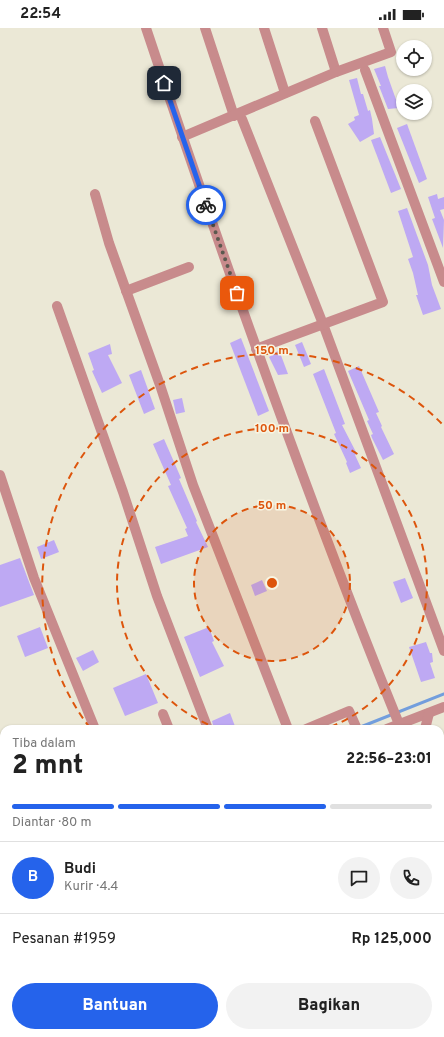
<!DOCTYPE html>
<html lang="id">
<meta charset="utf-8">
<style>
:root{--surface:#fff;--page:#f2f2f2;--text:#222;--muted:#767676;--line:#e0e0e0;--accent:#2563eb}
body{margin:0;font-family:Overpass,sans-serif;background:var(--page);color:var(--text);height:100vh;display:flex;flex-direction:column;font-size:15px;white-space:nowrap}
*{box-sizing:border-box;margin:0}
p{font-size:13px;color:var(--muted)}
.icon{flex:none;width:22px;height:22px;fill:none;stroke:currentColor;stroke-width:2;stroke-linecap:round;stroke-linejoin:round}
.map{position:relative;flex:1;overflow:hidden}
.side{position:absolute;left:0px;top:697px;width:444px;height:312px;display:flex;flex-direction:column;background:var(--surface);border-radius:12px 12px 0 0;box-shadow:0 1px 3px #0004}
.side>*{flex:none}
.tools{position:absolute;left:396px;top:12px;display:grid;gap:8px}
.tools a{display:grid;place-items:center;width:36px;height:36px;border-radius:50%;background:var(--surface);box-shadow:0 1px 3px #0004;font-size:20px}
.pin{position:absolute;display:grid;place-items:center;width:34px;height:34px;color:#fff;margin:-17px;border-radius:8px;box-shadow:0 2px 6px #0006}
.courier{position:absolute;display:grid;place-items:center;width:40px;height:40px;margin:-20px;border:3px solid #2563eb;border-radius:50%;background:#fff;color:#222;box-shadow:0 1px 5px #0007}
.summary em{font-style:normal;font-weight:800}
.summary div{display:flex;flex-direction:column-reverse}
.summary{display:flex;align-items:center;justify-content:space-between;height:68px;padding:0 12px}
h1{font-size:26px;font-weight:800;line-height:30px}
.bar{display:grid;grid-template-columns:repeat(4,1fr);gap:6px 4px;align-content:center;height:48px;padding:0 12px}
.bar i{height:5px;border-radius:3px;background:var(--line)}
.bar .on{background:var(--accent)}
.bar p{grid-column:span 4}
.line{display:flex;align-items:center;gap:10px;padding:0 12px;border-top:1px solid var(--line)}
.line div{flex:1}
.round{display:grid;place-items:center;flex:none;width:42px;height:42px;border-radius:21px;background:var(--page)}
.action{display:flex;gap:8px;margin-top:auto;padding:8px 12px}
.action a{flex:1;height:46px;border-radius:24px;background:var(--accent);color:#fff;font-size:16px;font-weight:800;line-height:46px;text-align:center}
.action a+a{background:var(--page);color:var(--text)}
.status{display:flex;justify-content:space-between;align-items:center;height:28px;padding:0 20px;background:var(--surface);direction:ltr}
.status svg{height:11px;fill:currentColor}
.map>svg:first-child{display:block}
.lines{fill:none;stroke-linecap:round;stroke-linejoin:round}
.stream{stroke:#729edd;stroke-width:3}
.building{fill:#bea9f3}
.street{stroke:#c88b8c;stroke-width:10}
.done{stroke:#5b594f;stroke-width:4;stroke-dasharray:0 7.2}
.route{stroke:#2563eb;stroke-width:5}
.ring{fill:none;stroke:#dd550c;stroke-width:2;stroke-dasharray:7 5}
.centre{fill:#dd550c;stroke:#f8f5e3;stroke-width:2}
.ring-label{font-size:12px;text-anchor:middle;font-weight:bold;fill:#dd550c;stroke:#f8f5e3;stroke-width:3;stroke-linejoin:round;paint-order:stroke}
</style>
<div class="status"><b>22:54</b><svg viewBox="0 0 49 12"><path d="M0 12V9h3v3zM5 12V6h3v6zM10 12V3h3v9zM15 12V0h3v12zM26 1h20v11H26zM47 4h2v5h-2z"/></svg></div>
<div class="map">
<svg width="444" height="1009" viewBox="0 0 444 1009">
<rect width="100%" height="100%" fill="#ebe8d6"/>
<g class="lines">
<g class="stream">
<path d="M358,700L444,666"/>
<path d="M0,839L4,837"/>
</g>
</g>
<g class="building">
<path d="M385,38L388,49L399,80L388,81L379,58H381L374,41Z"/>
<path d="M357,50L361,66H363L368,83L370,82L372,91L374,106L360,114L348,96L355,92L354,89L359,87L349,52Z"/>
<path d="M407,96L427,151L419,155L397,100Z"/>
<path d="M380,109L401,161L391,165L371,112Z"/>
<path d="M437,166L438,171L444,169V181L440,182L444,192L443,220L432,191L435,190L428,169Z"/>
<path d="M407,180L428,237L432,257L441,281L423,287L416,267H418L413,245L408,231L413,229L398,183Z"/>
<path d="M241,310L269,383L258,388L230,315Z"/>
<path d="M302,314L311,336L304,339L295,317Z"/>
<path d="M110,316L112,326L108,327L122,355L102,365L92,343L94,342L88,325Z"/>
<path d="M279,322L288,346L278,347L269,329Z"/>
<path d="M359,338L379,384L376,385L382,398L381,399L394,426L383,432L372,410L371,407L373,406L367,393L369,392L348,343Z"/>
<path d="M324,341L345,396L342,397L357,426L355,427L361,440L350,445L346,435L347,434L334,406L336,405L313,346Z"/>
<path d="M141,342L155,381L144,386L129,347Z"/>
<path d="M182,370L185,384L176,386L173,372Z"/>
<path d="M164,411L181,450L179,451L197,493L196,494L208,519L161,536L155,519L188,508L185,501L187,500L168,458L171,457L153,416Z"/>
<path d="M54,512L59,524L41,531L37,519Z"/>
<path d="M20,530L34,567L0,579V537Z"/>
<path d="M405,550L413,570L401,575L393,554Z"/>
<path d="M262,552L267,563L255,568L251,557Z"/>
<path d="M40,599L48,620L25,629L17,608Z"/>
<path d="M209,599L214,613L212,614L224,638L200,649L184,609Z"/>
<path d="M426,614L430,625H432L433,634L430,635L435,650L421,654L409,619Z"/>
<path d="M93,622L99,634L83,643L76,630Z"/>
<path d="M146,646L158,675L125,688L113,660Z"/>
<path d="M230,685L236,701H214L212,693Z"/>
</g>
<g class="lines">
<g class="street">
<path d="M146,0C224,234 306,467 399,696"/>
<path d="M205,0L234,88"/>
<path d="M264,0L285,65"/>
<path d="M322,0L336,44"/>
<path d="M365,42L444,254"/>
<path d="M242,91L323,296L444,623"/>
<path d="M182,109L336,44L391,24L383,0"/>
<path d="M95,166L109,215L160,357L193,457L288,701"/>
<path d="M126,263L189,239"/>
<path d="M57,278L123,464L157,568L208,701"/>
<path d="M256,321L383,274L315,93"/>
<path d="M0,447L34,550L95,701"/>
<path d="M163,686L169,701"/>
<path d="M306,701L349,683L357,701"/>
<path d="M387,701L444,679"/>
<path d="M425,701L429,685"/>
<path d="M0,854L4,852"/>
<path d="M176,1009L178,1005"/>
</g>
</g>
<g class="lines">
<path class="done" d="M206,177L237,265"/>
<path class="route" d="M164,55L206,177"/>
</g>
<circle cx="272" cy="555" r="78" fill="#dd550c" fill-opacity=".12"/>
<g class="ring">
<circle cx="272" cy="555" r="78"/>
<path d="M219 701A155 155 0 1 1 325 701"/>
<path d="M90 700A233 233 0 0 1 444 398"/>
</g>
<circle cx="272" cy="555" r="6" class="centre"/>
<g class="ring-label">
<text x="272" y="326">150 m</text>
<text x="272" y="404">100 m</text>
<text x="272" y="481">50 m</text>
</g>
</svg>
<div class="tools">
<a><svg class="icon" aria-label="locate" viewBox="0 0 24 24"><circle cx="12" cy="12" r="6"/><path d="M12 2v4M12 18v4M2 12h4M18 12h4"/></svg></a>
<a><svg class="icon" aria-label="layers" viewBox="0 0 24 24"><path d="M12 4l9 5-9 5-9-5zM3 14l9 5 9-5"/></svg></a>
</div>
<div class="pin" style="left:237px;top:265px;background:#ea580c"><svg class="icon" aria-label="bag" viewBox="0 0 24 24"><path d="M5 8h14l-1 12H6zM9 8a3 3 0 0 1 6 0"/></svg></div>
<div class="pin" style="left:164px;top:55px;background:#1f2937"><svg class="icon" aria-label="home" viewBox="0 0 24 24"><path d="M3 11l9-7 9 7M6 9v11h12V9"/></svg></div>
<div class="courier" style="left:206px;top:177px"><svg class="icon" aria-label="bike" viewBox="0 0 24 24"><circle cx="6" cy="16" r="4"/><circle cx="18" cy="16" r="4"/><path d="M6 16l4-8h5l3 8M10 8l3 8H6M13 5h3"/></svg></div>
<section class="side">
<div class="summary"><div><h1>2 mnt</h1><p>Tiba dalam</p></div><em>22:56–23:01</em></div>
<div class="bar"><i class="on"></i><i class="on"></i><i class="on"></i><i></i><p>Diantar · 80 m</p></div>
<div class="line" style="height:72px"><b class="round" style="background:var(--accent);color:#fff">B</b><div><b>Budi</b><p>Kurir · 4.4</p></div><a class="round"><svg class="icon" aria-label="chat" viewBox="0 0 24 24"><path d="M4 5h16v11H9l-5 4z"/></svg></a><a class="round"><svg class="icon" aria-label="phone" viewBox="0 0 24 24"><path d="M5 4h4l2 5-3 2q2 4 5 5l2-3 5 2v4C11 20 4 13 5 4z"/></svg></a></div>
<div class="line" style="height:52px"><div>Pesanan #1959</div><b>Rp 125,000</b></div>
<div class="action"><a>Bantuan</a><a>Bagikan</a></div>
</section>
</div>
